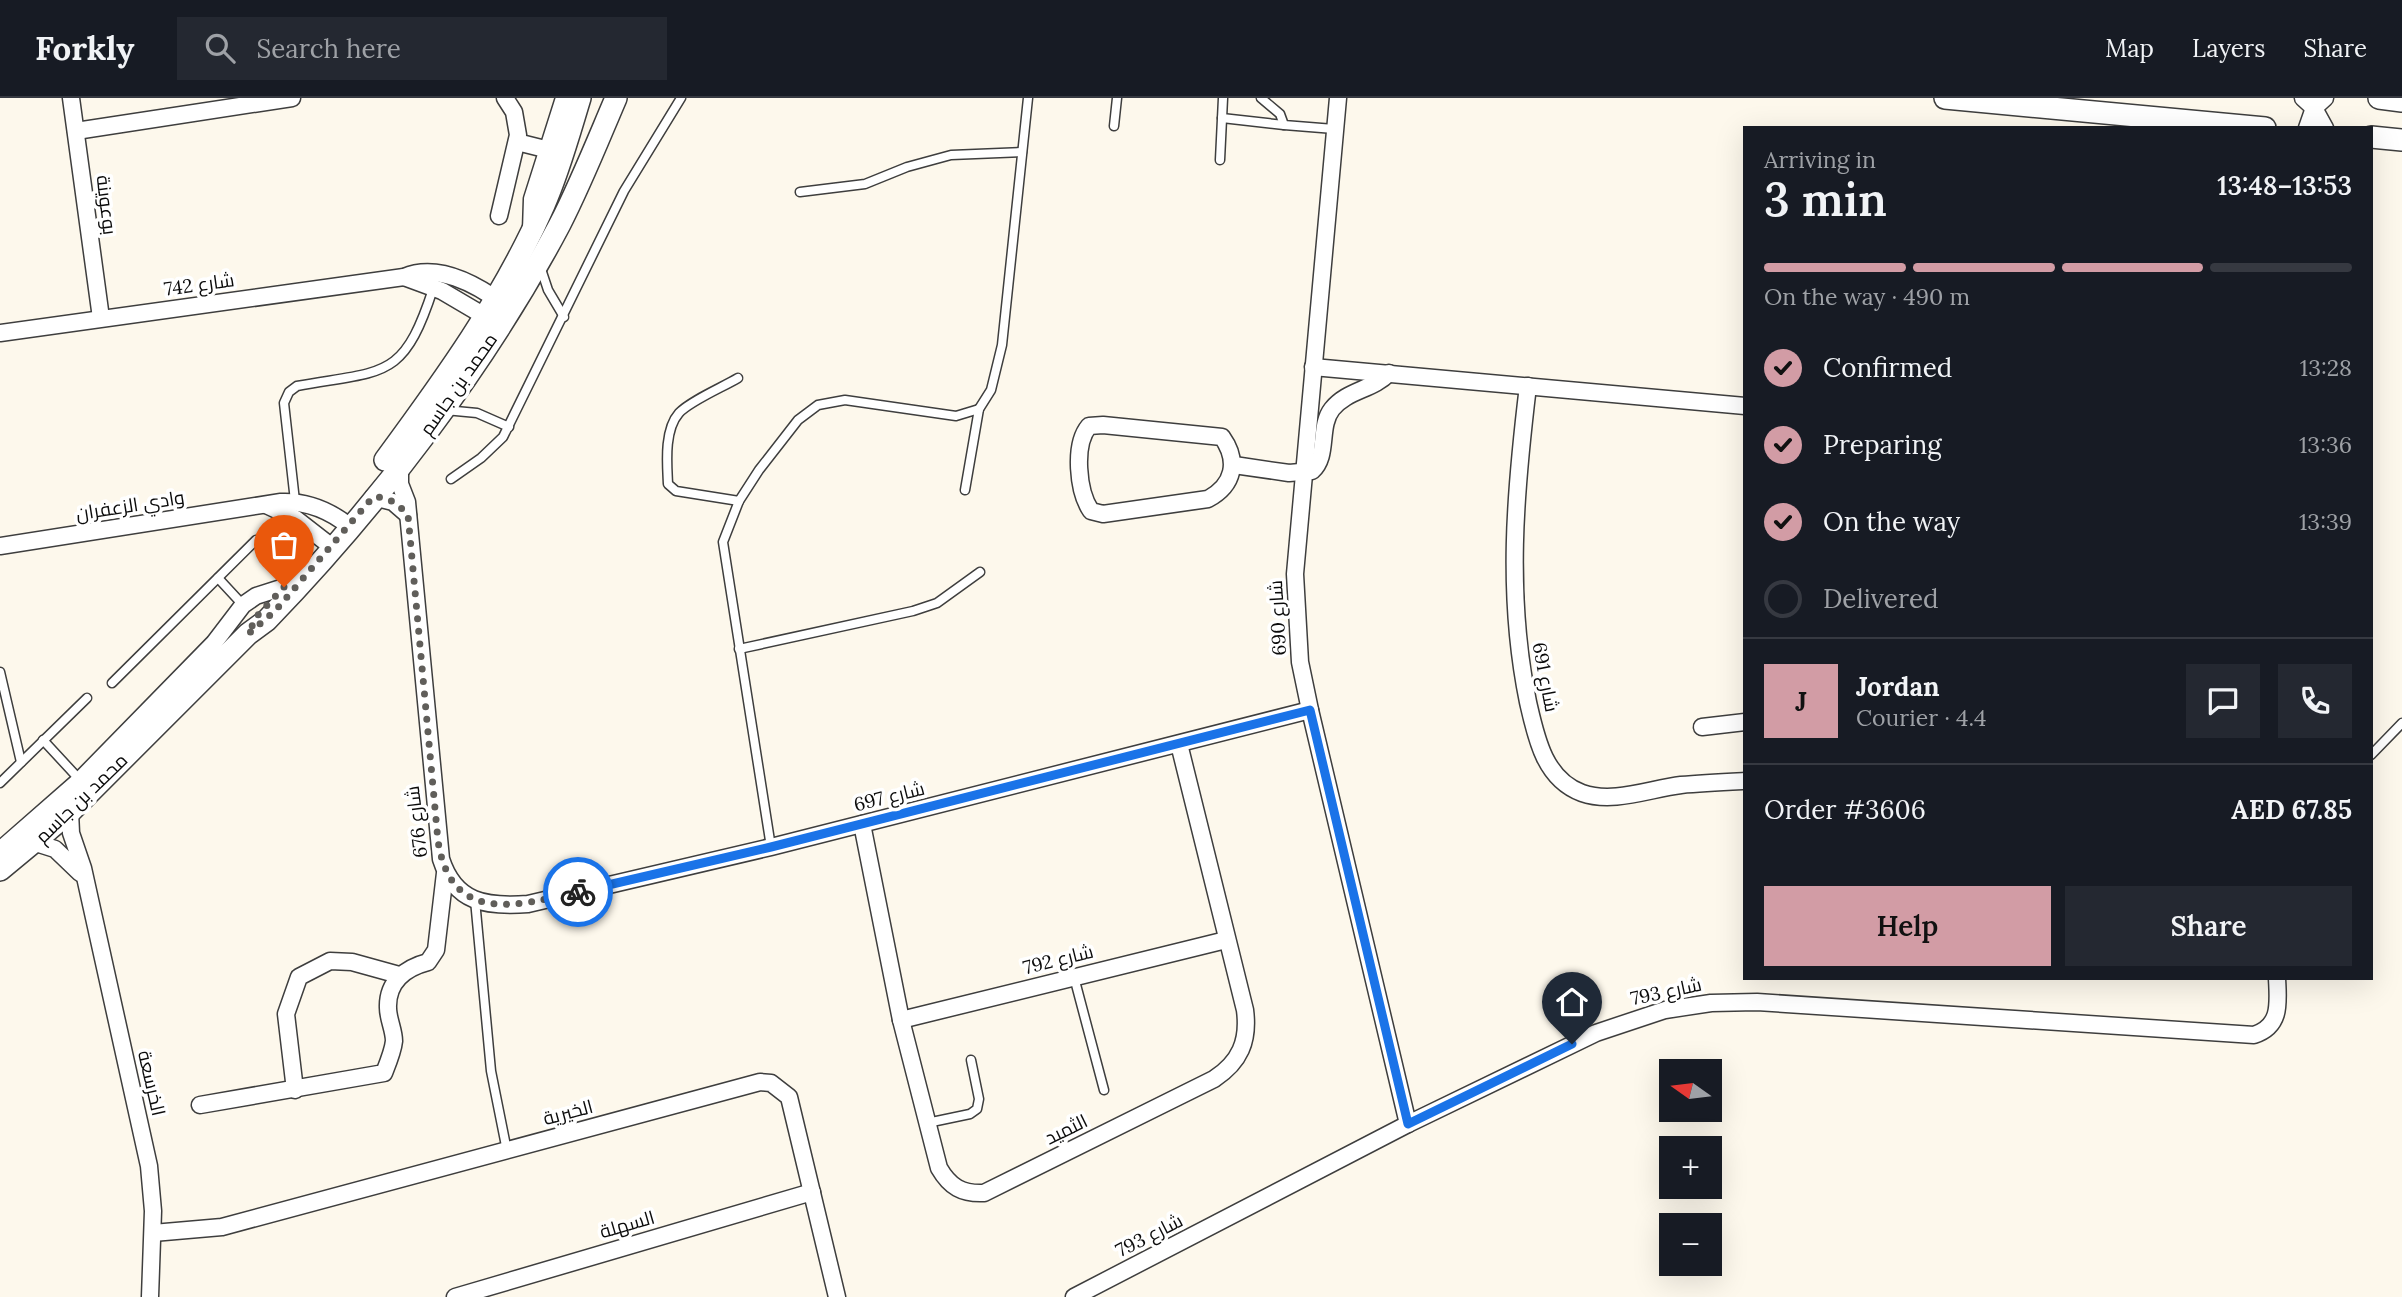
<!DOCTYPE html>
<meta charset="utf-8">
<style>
:root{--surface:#171b24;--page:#242831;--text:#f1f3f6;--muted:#9ea1a6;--line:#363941;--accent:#d29ca5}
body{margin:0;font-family:Lora,Cairo,serif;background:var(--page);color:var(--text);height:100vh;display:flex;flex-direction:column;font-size:26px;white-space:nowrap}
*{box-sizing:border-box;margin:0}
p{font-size:23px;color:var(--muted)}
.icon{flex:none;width:38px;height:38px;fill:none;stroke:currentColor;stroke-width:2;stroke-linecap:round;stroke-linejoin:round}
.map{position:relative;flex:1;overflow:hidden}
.panel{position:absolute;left:1743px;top:28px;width:630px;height:854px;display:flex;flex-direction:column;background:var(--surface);border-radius:0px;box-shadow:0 7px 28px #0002}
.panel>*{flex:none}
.needle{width:46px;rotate:284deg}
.fabs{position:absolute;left:1659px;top:961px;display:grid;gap:14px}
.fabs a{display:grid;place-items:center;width:63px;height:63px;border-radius:0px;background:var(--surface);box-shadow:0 7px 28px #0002;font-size:35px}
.pin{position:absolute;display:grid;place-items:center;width:60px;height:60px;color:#fff;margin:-72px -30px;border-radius:50% 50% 50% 0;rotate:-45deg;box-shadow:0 0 7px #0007}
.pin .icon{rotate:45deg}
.courier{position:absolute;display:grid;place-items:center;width:70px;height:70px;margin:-35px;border:5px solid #1a73e8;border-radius:50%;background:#fff;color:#222;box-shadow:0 2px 9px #0007}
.headline em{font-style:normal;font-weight:600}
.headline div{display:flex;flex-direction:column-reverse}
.headline{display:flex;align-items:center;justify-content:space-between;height:119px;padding:0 21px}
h1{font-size:46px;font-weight:600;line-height:52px}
.bar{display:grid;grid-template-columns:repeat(4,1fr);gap:10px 7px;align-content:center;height:84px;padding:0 21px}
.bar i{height:9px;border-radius:5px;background:var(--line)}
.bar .selected{background:var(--accent)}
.bar p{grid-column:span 4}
.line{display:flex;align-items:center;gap:18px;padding:0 21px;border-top:2px solid var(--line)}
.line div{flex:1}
.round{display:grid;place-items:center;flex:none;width:74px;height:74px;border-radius:0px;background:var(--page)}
ol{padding:0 21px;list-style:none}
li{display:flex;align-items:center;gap:21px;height:77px}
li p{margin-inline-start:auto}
li .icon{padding:7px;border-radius:50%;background:var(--accent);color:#111;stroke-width:4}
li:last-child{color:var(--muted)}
li i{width:38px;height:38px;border:4px solid var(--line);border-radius:50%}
.button{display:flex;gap:14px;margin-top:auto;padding:14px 21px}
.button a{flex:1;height:80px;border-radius:0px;background:var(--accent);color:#111;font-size:28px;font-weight:600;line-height:80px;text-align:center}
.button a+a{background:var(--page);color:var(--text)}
header{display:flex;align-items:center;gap:42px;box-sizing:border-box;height:98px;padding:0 35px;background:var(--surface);border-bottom:2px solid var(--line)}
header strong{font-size:33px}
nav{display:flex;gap:38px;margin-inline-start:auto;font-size:24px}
.search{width:490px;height:63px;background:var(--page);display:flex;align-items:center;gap:18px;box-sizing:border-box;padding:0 24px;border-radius:0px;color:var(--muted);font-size:26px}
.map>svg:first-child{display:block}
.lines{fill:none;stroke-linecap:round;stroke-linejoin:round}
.service-casing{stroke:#3e3e3e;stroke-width:11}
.minor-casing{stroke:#3e3e3e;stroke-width:19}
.tertiary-casing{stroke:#3e3e3e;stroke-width:24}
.service{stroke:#fff;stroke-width:8}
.minor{stroke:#fff;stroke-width:16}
.tertiary{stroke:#fff;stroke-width:21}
.done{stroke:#605e5a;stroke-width:7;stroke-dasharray:0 12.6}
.route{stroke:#1a73e8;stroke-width:9}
.labels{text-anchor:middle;stroke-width:7;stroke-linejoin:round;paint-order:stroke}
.street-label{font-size:19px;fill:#0b0b0b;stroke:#fff}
</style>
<header>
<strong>Forkly</strong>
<div class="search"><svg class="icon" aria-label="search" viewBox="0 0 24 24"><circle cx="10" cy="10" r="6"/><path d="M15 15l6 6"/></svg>Search here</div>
<nav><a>Map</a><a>Layers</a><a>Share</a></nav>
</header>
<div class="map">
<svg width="2402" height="1199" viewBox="0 0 2402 1199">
<rect width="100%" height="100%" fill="#fdf8ec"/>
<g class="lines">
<g class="service-casing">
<g id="service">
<path d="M1261,0L1280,16L1284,27L1334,31"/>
<path d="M1222,20L1284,27"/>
<path d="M1114,28L1117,0"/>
<path d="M1220,62L1223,0"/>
<path d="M800,94L865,86L907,69L951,57L1022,54"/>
<path d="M540,168L548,192L564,219"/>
<path d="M738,280C723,289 690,303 679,315C664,332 667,365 668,386L676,393L739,403"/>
<path d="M445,312L477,315L509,329"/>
<path d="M451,381L481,360L503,339L624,93L681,0"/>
<path d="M965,392L979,311L991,292L1002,247L1028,0"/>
<path d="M295,403L284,305L289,294L297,288C385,272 403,283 433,191"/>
<path d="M218,480L243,507"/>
<path d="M739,551L913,513L937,505L980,474"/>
<path d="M0,574L21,664"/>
<path d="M112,585L256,442"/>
<path d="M43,642L80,682"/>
<path d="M2371,657L2402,625"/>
<path d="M0,685L87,600"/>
<path d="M771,749L723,444L739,403L759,372L798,322L818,307L845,302L956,318L979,311"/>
<path d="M475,802L491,973L507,1053"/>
<path d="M1074,879L1104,992"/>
<path d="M927,1025L970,1016L977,1011L979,1001L971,962"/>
</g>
</g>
<g class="minor-casing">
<g id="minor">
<path d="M71,0L101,220"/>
<path d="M1338,0L1295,476L1300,564L1310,612L1408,1026"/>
<path d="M2303,0L2314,10L2325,30"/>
<path d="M2307,30L2314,10L2325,0"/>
<path d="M76,33L292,0"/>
<path d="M517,44L549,52"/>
<path d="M499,118L518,37L514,14L505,0"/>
<path d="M531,132L532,101L564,0"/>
<path d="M404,179L442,193L493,223"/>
<path d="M0,235L404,179C437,165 476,186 503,206"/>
<path d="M1313,269L1745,308"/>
<path d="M1528,288C1515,395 1506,497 1528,604C1536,639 1544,681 1582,695C1613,706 1649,691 1681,687C1702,685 1724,684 1745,683"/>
<path d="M1103,327L1222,339C1239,363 1234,387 1208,401L1103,416L1091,413C1078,394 1073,347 1089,328Z"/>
<path d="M400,367V386L407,404L441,761C455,805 486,809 528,806L771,749L1310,612"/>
<path d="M1234,367L1289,375L1312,373C1329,358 1318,329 1332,311C1347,292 1373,292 1389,275"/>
<path d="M373,399L393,404L408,417"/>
<path d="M266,407L296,421L332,449"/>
<path d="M0,448L281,404C307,403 329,412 349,428"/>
<path d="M1702,629L1745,624"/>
<path d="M70,714L71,735L83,770L149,1068L153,1113L150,1199"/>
<path d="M862,726L901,922L939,1070C950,1089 962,1096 984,1095L1214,981C1240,964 1249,943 1245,912L1179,646"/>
<path d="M36,745L55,751L80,775"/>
<path d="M0,752L80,682L214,545L243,507L256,498L284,489"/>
<path d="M901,922L1226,842"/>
<path d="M295,992L286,916L299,879L330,863L352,864L399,877"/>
<path d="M200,1007L384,975C388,965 393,953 394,943C394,932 388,921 388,910C387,884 405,870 428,864L436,852L445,775"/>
<path d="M153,1135L222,1129L760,984L771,985L789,999L837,1199"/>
<path d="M455,1199L812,1094"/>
<path d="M1074,1199L1408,1026L1596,935L1665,912L1711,905L1757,904L2254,937C2282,928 2278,904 2277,880"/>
</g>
</g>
<g class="tertiary-casing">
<g id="tertiary">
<path d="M1945,0L2265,30"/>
<path d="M2379,0L2402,3"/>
<path d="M2371,39L2402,42"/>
<path d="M385,362C444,282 504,199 544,107C559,73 569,36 580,0"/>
<path d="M0,772L70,714L248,536L267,522C378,407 485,268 560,126C581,85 598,42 616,0"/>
</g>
</g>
<use href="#service" class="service"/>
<use href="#minor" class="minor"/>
<use href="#tertiary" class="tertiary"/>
</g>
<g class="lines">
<path class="done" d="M284,489L257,518L248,536L275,513L373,399C388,398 399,407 408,417L438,743C451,827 516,808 578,794"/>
<path class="route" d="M578,794L771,749L1310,612L1408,1026L1572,946"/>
</g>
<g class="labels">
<g class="street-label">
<text transform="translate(107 107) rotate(83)" y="7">بوعوينة</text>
<text transform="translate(199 186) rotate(-8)" y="7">شارع 742</text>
<text transform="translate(458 286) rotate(-55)" y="7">محمد بن جاسم</text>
<text transform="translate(130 407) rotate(-9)" y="7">وادي الزعفران</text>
<text transform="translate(1277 520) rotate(-93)" y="7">شارع 690</text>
<text transform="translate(1546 579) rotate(79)" y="7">شارع 691</text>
<text transform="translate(889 698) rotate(-14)" y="7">شارع 697</text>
<text transform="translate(81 700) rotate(-44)" y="7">محمد بن جاسم</text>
<text transform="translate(416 724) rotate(-97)" y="7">شارع 676</text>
<text transform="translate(1058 861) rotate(-14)" y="7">شارع 792</text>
<text transform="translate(1666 893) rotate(-12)" y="7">شارع 793</text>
<text transform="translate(152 985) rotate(77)" y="7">الخرسعة</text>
<text transform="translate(568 1014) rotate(-15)" y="7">الخيرية</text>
<text transform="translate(1066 1031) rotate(-26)" y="7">الثميد</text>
<text transform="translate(627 1126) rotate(-16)" y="7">السهلة</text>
<text transform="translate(1149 1137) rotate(-27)" y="7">شارع 793</text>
</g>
</g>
</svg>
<div class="fabs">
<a><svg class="needle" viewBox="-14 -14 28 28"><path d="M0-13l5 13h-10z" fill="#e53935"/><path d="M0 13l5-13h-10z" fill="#9ea1a6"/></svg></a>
<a>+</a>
<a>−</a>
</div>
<div class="pin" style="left:284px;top:489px;background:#ea580c"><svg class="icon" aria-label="bag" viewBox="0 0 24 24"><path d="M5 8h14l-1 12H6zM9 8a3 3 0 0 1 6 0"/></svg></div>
<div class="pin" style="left:1572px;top:946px;background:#1f2937"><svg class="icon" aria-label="home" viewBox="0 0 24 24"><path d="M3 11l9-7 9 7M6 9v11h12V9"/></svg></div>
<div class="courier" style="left:578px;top:794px"><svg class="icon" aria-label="bike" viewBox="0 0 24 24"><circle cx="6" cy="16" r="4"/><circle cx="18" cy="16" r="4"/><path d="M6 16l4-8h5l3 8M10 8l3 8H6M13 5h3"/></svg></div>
<section class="panel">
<div class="headline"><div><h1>3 min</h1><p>Arriving in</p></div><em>13:48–13:53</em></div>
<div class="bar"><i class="selected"></i><i class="selected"></i><i class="selected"></i><i></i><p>On the way · 490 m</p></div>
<ol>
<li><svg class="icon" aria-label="check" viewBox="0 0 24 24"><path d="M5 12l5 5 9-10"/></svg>Confirmed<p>13:28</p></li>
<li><svg class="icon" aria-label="check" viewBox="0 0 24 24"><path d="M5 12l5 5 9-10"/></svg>Preparing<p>13:36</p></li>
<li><svg class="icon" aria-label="check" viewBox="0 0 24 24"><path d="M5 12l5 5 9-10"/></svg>On the way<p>13:39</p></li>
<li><i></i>Delivered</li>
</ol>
<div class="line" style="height:126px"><b class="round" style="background:var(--accent);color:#111">J</b><div><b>Jordan</b><p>Courier · 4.4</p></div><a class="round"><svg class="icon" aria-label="chat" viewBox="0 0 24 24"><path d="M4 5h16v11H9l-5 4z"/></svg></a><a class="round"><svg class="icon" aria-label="phone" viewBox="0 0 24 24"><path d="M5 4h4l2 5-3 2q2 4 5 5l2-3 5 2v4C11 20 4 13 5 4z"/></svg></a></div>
<div class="line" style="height:91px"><div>Order #3606</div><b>AED 67.85</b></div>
<div class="button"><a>Help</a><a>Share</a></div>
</section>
</div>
